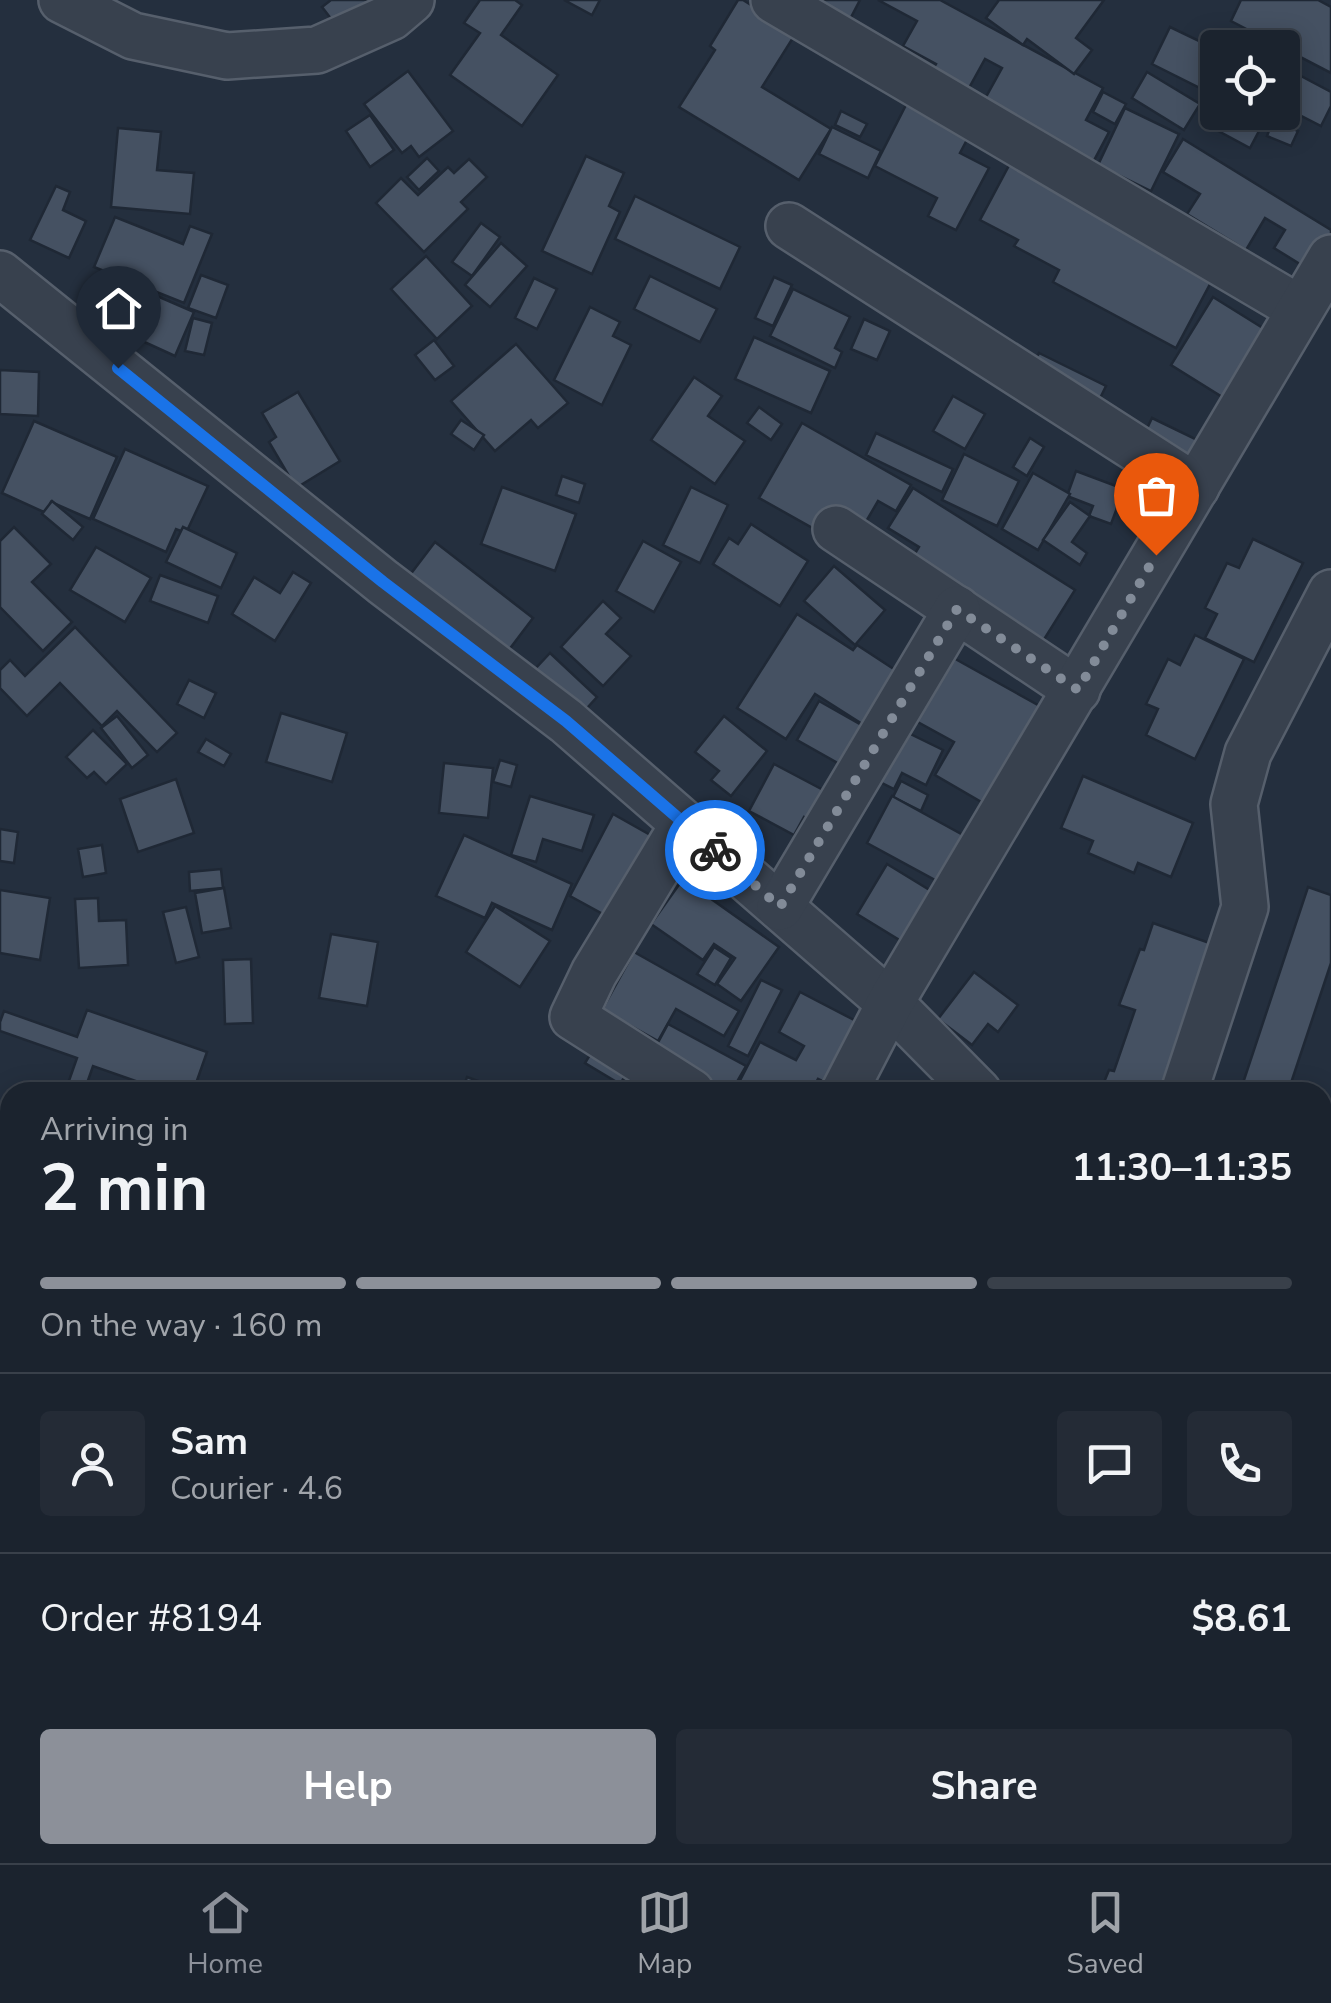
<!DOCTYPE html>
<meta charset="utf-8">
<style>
:root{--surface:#1b232e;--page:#242b36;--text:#f1f3f6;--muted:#a0a4aa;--line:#39404a;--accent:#8c9099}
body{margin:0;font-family:"Nunito Sans",sans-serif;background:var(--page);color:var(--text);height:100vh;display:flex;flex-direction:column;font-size:38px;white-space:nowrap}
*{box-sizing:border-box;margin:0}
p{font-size:32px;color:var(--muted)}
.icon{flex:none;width:55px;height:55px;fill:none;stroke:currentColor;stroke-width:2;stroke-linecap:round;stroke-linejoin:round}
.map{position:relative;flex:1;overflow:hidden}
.side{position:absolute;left:0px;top:1082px;width:1332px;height:782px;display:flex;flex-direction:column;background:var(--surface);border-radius:30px 30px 0 0;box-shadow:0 5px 25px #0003,0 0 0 2px var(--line)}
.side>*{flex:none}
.fabs{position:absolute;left:1200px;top:30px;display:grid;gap:20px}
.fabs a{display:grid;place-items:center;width:100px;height:100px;border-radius:10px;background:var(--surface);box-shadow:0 5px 25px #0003,0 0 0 2px var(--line);font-size:50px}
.pin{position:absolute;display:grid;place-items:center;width:85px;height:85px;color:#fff;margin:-102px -42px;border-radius:50% 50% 50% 0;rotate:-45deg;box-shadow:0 0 10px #0007}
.pin .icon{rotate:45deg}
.courier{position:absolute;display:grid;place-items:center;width:100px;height:100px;margin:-50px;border:8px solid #1a73e8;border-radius:50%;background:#fff;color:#222;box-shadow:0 2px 12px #0007}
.summary em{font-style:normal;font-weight:700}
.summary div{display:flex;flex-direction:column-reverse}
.summary{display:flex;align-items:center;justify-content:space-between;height:170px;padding:0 40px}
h1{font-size:65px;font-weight:700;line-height:75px}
.bar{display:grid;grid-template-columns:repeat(4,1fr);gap:15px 10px;align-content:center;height:120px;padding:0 40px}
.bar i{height:12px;border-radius:8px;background:var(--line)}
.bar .on{background:var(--accent)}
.bar p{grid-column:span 4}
.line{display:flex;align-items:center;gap:25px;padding:0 40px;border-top:2px solid var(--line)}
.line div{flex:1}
.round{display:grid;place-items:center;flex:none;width:105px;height:105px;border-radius:10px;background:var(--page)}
.button{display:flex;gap:20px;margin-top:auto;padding:20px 40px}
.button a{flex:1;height:115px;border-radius:10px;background:var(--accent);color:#fff;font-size:40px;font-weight:700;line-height:115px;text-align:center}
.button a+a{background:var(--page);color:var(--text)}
.dock{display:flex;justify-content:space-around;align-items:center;height:140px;border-top:2px solid var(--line);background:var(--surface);font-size:28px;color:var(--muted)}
.dock a{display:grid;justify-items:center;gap:5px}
.dock .on{color:var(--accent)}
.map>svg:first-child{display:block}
.building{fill:#455162;stroke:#1f2835;stroke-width:2.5}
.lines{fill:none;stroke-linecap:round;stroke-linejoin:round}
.minor-casing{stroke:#565f6c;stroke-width:50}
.minor{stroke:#38414e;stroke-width:45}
.done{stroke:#828b98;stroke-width:10;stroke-dasharray:0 18}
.route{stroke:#1a73e8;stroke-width:12}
</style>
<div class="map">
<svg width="1331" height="1863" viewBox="0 0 1331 1863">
<rect width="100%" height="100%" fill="#242f3e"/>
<g class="building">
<path d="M331,0H375L339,29L322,7Z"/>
<path d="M480,0H515L522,5L501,35L558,75L522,126L450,75L480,33L464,23Z"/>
<path d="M564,0H600L592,15Z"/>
<path d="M738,0H743L796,33L762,87L831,129L799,180L679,107L715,50L710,46Z"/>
<path d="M788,0H860L848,23Z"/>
<path d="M878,0H940L1103,88L1086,120L1109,132L1091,166L981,106L1002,68L985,59L964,97L928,78L936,64L903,46L917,21Z"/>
<path d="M999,0H1104L1076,38L1092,50L1074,74L1027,39L1023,45L986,18Z"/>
<path d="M1241,0H1318L1331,7V73L1231,21Z"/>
<path d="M1170,27L1218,50L1200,88L1152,64Z"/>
<path d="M1282,66L1331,92V106L1321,126L1282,106Z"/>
<path d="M408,71L453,131L419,157L411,146L402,153L364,104Z"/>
<path d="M1147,72L1200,104L1184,130L1132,98Z"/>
<path d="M1103,92L1126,104L1115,124L1093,112Z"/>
<path d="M907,103L969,136L960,153L989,168L956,230L928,216L937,198L875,166Z"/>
<path d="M1125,108L1179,134L1151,191L1098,165Z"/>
<path d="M841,111L867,124L860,137L835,125Z"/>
<path d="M1219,112H1269L1250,148L1211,127Z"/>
<path d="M370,115L394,150L370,167L346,131Z"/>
<path d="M1273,120L1298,131L1291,146L1267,136Z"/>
<path d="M832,127L881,151L868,178L819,154Z"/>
<path d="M118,128L161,132L157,170L194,173L190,214L111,207Z"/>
<path d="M1183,139L1331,230V251L1316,274L1274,248L1285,230L1265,218L1246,250L1187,214L1200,194L1163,172Z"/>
<path d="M586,156L624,173L609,206L620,212L592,274L542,251Z"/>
<path d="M427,158L439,171L419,190L407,177Z"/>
<path d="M1013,158L1218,269L1176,348L1053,282L1059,270L1014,246L1018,240L980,220Z"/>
<path d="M469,159L487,177L461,202L468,209L424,252L376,203L401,178L418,195L448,167L454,173Z"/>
<path d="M56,186L70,192L63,210L86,221L69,258L30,240Z"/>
<path d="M635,196L740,247L720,289L615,239Z"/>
<path d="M115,217L183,244L190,226L212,234L184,303L94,267Z"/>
<path d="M481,223L500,237L472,276L452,262Z"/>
<path d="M501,243L527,266L490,307L465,285Z"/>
<path d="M426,256L472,306L437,339L391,289Z"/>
<path d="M201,275L228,285L216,318L188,308Z"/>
<path d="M650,276L717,309L700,342L634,309Z"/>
<path d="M774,277L792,285L773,326L755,318Z"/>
<path d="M534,278L557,289L537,329L515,318Z"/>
<path d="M134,286L194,312L175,356L140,340L145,327L121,316Z"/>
<path d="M793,289L850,317L835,348L842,352L835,368L770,336Z"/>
<path d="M1213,297L1266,330L1240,408L1171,365Z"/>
<path d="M590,307L620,322L613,336L631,345L602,405L554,380Z"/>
<path d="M193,318L212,323L204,355L185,351Z"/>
<path d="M864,319L890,331L877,360L851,349Z"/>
<path d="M754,337L830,371L811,413L735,379Z"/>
<path d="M434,340L454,366L435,380L415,355Z"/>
<path d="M516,344L568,403L538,428L531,420L495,451L451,401Z"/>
<path d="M1039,353L1106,386L1087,425L1040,411L1016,400Z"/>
<path d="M0,370L39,372L38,416L0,414Z"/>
<path d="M694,377L722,396L708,416L745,441L715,484L651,440Z"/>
<path d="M298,392L340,461L296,488L269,442L276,437L262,413Z"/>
<path d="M953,396L985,414L965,449L933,431Z"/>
<path d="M759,407L782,424L771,440L747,423Z"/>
<path d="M1152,418L1214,448L1189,499L1118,465L1134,432L1143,437Z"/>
<path d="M461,420L484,435L474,450L451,434Z"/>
<path d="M34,421L117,457L90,519L51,502L46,513L2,493Z"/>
<path d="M802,423L911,485L896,511L878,501L850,549L759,498Z"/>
<path d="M876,433L953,469L942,492L866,455Z"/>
<path d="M1030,438L1044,447L1027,476L1013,467Z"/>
<path d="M125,449L208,486L186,533L176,529L166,552L93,519Z"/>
<path d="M964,454L1019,481L997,526L942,500Z"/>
<path d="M1076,471L1124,489L1111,524L1089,516L1093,506L1067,496Z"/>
<path d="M1033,473L1070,494L1038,550L1002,529Z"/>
<path d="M562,476L585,484L579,503L556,495Z"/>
<path d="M502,487L576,514L555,571L481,544Z"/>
<path d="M691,487L728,505L700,563L663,545Z"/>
<path d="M913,488L1075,590L1028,665L903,573L919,547L888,528Z"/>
<path d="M52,501L83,527L73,540L42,514Z"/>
<path d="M1070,502L1090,516L1072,542L1087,553L1080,565L1043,540Z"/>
<path d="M751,524L808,561L780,606L713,564L729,538L738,544Z"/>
<path d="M14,527L51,564L32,582L72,622L43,651L0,607V541Z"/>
<path d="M183,527L237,553L221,588L166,562Z"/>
<path d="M1253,539L1303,563L1254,662L1205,638L1217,614L1205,608L1227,563L1239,568Z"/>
<path d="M643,541L681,562L654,612L616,591Z"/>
<path d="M435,542L533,618L496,667L397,592Z"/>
<path d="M96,547L151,578L125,622L70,590Z"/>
<path d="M834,566L885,610L855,645L804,601Z"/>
<path d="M293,572L311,583L275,641L232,614L254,577L280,593Z"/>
<path d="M160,575L218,596L208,623L150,601Z"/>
<path d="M603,601L621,618L606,634L631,656L603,686L561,647Z"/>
<path d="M797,614L853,650L857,645L912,681L878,734L815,694L786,739L737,708Z"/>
<path d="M75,627L177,733L157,752L117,711L102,726L60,683L27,716L0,688V670L10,660L25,676Z"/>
<path d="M1195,635L1244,659L1195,759L1146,735L1158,709L1146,704L1168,659L1180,665Z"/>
<path d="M941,651L1045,709L990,807L935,775L954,742L905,715Z"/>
<path d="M550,653L597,697L568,729L521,684Z"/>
<path d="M189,680L216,693L204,718L177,704Z"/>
<path d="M819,701L872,731L850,770L797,740Z"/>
<path d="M281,713L347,733L332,782L266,762Z"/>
<path d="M117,716L148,755L132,768L101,728Z"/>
<path d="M724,716L767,751L731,796L711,780L719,771L695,752Z"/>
<path d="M898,728L943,750L926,785L902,773L894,789L874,779Z"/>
<path d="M93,730L127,764L106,784L94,772L87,778L66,757Z"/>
<path d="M206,739L231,754L224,766L198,752Z"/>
<path d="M500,760L517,765L511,787L493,782Z"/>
<path d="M444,763L493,768L488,818L439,813Z"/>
<path d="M774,764L844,801L829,830L804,817L794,835L749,811Z"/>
<path d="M1083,776L1193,823L1171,877L1138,863L1134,873L1088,853L1093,841L1061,828Z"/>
<path d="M176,779L194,833L138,852L120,799Z"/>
<path d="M901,781L928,795L921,811L893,797Z"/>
<path d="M530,796L594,815L582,851L543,839L536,862L511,855Z"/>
<path d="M892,796L963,835L937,881L867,843Z"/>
<path d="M613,814L668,845L623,925L570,896Z"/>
<path d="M0,829L18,832L14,863L0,861Z"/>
<path d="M464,835L572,884L552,930L492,903L485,918L436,896Z"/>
<path d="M102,845L106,873L83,877L78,849Z"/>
<path d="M887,864L954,905L924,955L857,914Z"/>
<path d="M221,869L223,888L190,891L189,872Z"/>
<path d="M683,879L779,947L741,1001L717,984L735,958L714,944L703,960L651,924Z"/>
<path d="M1308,887L1331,895V963L1288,1092H1240Z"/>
<path d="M224,888L231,928L202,933L195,893Z"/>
<path d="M0,890L50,898L40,960L0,953Z"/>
<path d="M98,898L99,921L126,920L128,965L79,968L75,899Z"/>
<path d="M495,906L550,941L520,987L466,952Z"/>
<path d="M186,907L199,957L176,963L163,912Z"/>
<path d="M1153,923L1218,946L1166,1092H1100L1109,1070L1114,1071L1135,1010L1119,1005L1140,949L1144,950Z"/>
<path d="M331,934L378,942L367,1006L319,998Z"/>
<path d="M714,947L731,958L715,985L697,974Z"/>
<path d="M634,952L739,1011L724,1036L676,1009L658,1041L602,1010Z"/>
<path d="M251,959L253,1023L225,1024L223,960Z"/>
<path d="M974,972L1018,1005L998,1032L988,1024L972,1045L938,1019Z"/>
<path d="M761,980L782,990L748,1056L728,1046Z"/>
<path d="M800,992L856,1021L833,1086L818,1079L811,1092H734L760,1042L796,1060L804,1046L779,1032Z"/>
<path d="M87,1010L207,1052L193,1092H167L93,1066L85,1089L94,1092H65L77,1058L0,1031V1022L4,1011L77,1037Z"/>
<path d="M668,1024L746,1066L731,1092H703L647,1063Z"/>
<path d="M596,1045L631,1067L620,1084L585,1063Z"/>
<path d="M467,1077L508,1092H462Z"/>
<path d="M1331,1263V1305L1322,1302V1283Z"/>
<path d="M10,1499V1548L0,1543V1520Z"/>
<path d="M1331,1585V1670L1322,1663V1597Z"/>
<path d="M483,1855H598L611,1863H478Z"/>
<path d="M939,1855H1033L1027,1863H939L935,1860Z"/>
<path d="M1148,1855H1216L1210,1863H1142Z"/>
</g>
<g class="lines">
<g class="minor-casing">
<g id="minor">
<path d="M62,0L133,36L227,56L317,50L391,17L411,0"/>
<path d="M774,0L1300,309"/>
<path d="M789,226L1196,487"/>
<path d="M0,274L383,582L566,721L890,1003L978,1092"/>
<path d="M836,529L1077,690"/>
<path d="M684,824L594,973L573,1017L691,1092"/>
<path d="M780,907L957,609"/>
<path d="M844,1092L890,1003L1331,258"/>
<path d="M1184,1092L1245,907L1234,804L1248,753L1331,593"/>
<path d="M1322,1379L1331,1384"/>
<path d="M1322,1480L1331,1469"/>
<path d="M1322,1770L1331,1758"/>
<path d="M617,1855L630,1863"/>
<path d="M429,1863L433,1855"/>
<path d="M1257,1863L1263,1855"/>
</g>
</g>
<use href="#minor" class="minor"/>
</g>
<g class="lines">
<path class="done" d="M715,850L780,907L957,609L1078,690L1156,555"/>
<path class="route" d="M118,368L383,582L566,721L715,850"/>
</g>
</svg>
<div class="fabs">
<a><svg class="icon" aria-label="locate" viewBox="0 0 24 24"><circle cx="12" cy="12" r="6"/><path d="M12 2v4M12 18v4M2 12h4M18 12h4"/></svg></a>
</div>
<div class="pin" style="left:1156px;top:555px;background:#ea580c"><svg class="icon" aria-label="bag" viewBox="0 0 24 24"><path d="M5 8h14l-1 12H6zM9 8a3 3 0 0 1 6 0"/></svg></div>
<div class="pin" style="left:118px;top:368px;background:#1f2937"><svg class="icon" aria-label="home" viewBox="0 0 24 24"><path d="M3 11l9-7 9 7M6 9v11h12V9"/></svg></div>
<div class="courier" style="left:715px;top:850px"><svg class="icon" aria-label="bike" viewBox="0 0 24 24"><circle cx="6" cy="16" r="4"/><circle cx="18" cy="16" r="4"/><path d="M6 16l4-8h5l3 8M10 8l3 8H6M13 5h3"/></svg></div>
<section class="side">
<div class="summary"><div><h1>2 min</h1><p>Arriving in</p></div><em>11:30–11:35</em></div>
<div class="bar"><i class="on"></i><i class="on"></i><i class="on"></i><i></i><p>On the way · 160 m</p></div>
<div class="line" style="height:180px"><a class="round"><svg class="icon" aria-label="person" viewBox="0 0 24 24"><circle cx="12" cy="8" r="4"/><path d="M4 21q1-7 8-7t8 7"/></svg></a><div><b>Sam</b><p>Courier · 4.6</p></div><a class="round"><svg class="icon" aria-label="chat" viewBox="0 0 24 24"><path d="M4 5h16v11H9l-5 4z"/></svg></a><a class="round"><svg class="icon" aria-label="phone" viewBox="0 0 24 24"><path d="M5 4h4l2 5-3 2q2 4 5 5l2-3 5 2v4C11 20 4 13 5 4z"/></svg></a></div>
<div class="line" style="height:130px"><div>Order #8194</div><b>$8.61</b></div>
<div class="button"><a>Help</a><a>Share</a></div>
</section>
</div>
<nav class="dock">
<a class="on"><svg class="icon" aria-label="home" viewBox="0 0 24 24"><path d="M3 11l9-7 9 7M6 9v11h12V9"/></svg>Home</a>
<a><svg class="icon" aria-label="map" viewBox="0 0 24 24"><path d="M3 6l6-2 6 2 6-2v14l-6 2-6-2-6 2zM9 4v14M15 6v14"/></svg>Map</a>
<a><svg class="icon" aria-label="saved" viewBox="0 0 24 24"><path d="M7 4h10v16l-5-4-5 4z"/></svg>Saved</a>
</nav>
